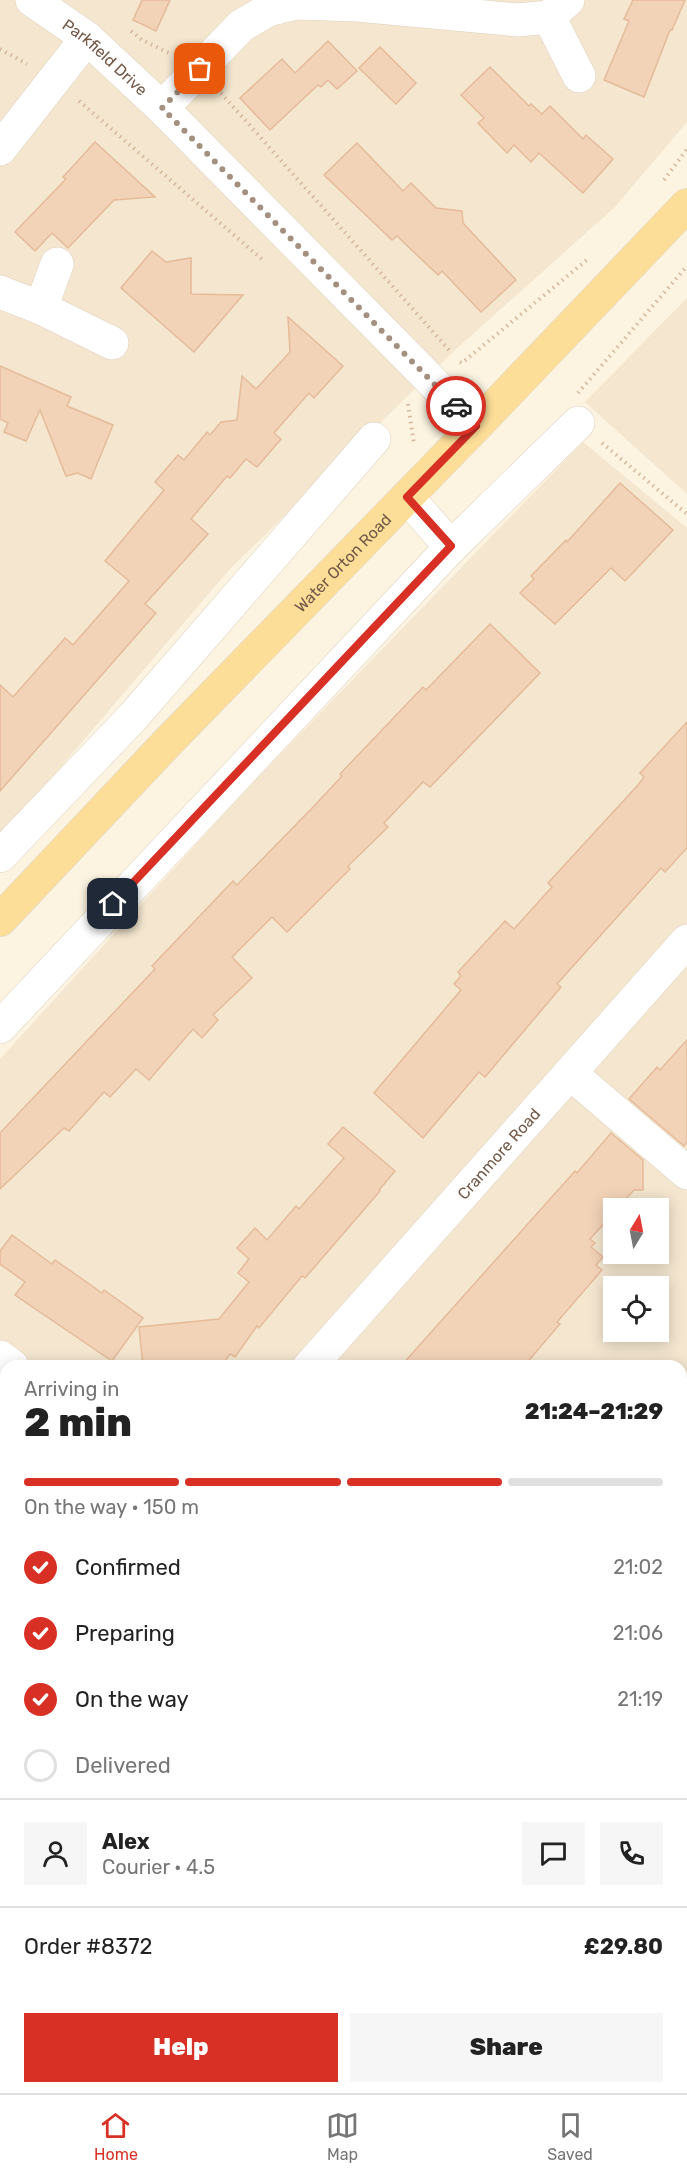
<!DOCTYPE html>
<meta charset="utf-8">
<style>
:root{--surface:#fff;--page:#f6f6f6;--text:#222;--muted:#767676;--line:#e0e0e0;--accent:#d93025}
body{margin:0;font-family:Rubik,sans-serif;background:var(--page);color:var(--text);height:100vh;display:flex;flex-direction:column;font-size:22px;white-space:nowrap}
*{box-sizing:border-box;margin:0}
p{font-size:20px;color:var(--muted)}
.icon{flex:none;width:33px;height:33px;fill:none;stroke:currentColor;stroke-width:2;stroke-linecap:round;stroke-linejoin:round}
.map{position:relative;flex:1;overflow:hidden}
.sheet{position:absolute;left:0px;top:1360px;width:687px;height:734px;display:flex;flex-direction:column;background:var(--surface);border-radius:18px 18px 0 0;box-shadow:0 3px 15px #0003}
.sheet>*{flex:none}
.needle{width:39px;rotate:10deg}
.buttons{position:absolute;left:603px;top:1198px;display:grid;gap:12px}
.buttons a{display:grid;place-items:center;width:66px;height:66px;border-radius:0px;background:var(--surface);box-shadow:0 3px 15px #0003;font-size:30px}
.pin{position:absolute;display:grid;place-items:center;width:51px;height:51px;color:#fff;margin:-26px;border-radius:12px;box-shadow:0 3px 9px #0006}
.courier{position:absolute;display:grid;place-items:center;width:60px;height:60px;margin:-30px;border:4px solid #d93025;border-radius:50%;background:#fff;color:#222;box-shadow:0 2px 8px #0007}
.overview em{font-style:normal;font-weight:800}
.overview div{display:flex;flex-direction:column-reverse}
.overview{display:flex;align-items:center;justify-content:space-between;height:102px;padding:0 24px}
h1{font-size:39px;font-weight:800;line-height:45px}
.bar{display:grid;grid-template-columns:repeat(4,1fr);gap:9px 6px;align-content:center;height:72px;padding:0 24px}
.bar i{height:8px;border-radius:4px;background:var(--line)}
.bar .current{background:var(--accent)}
.bar p{grid-column:span 4}
.line{display:flex;align-items:center;gap:15px;padding:0 24px;border-top:2px solid var(--line)}
.line div{flex:1}
.round{display:grid;place-items:center;flex:none;width:63px;height:63px;border-radius:0px;background:var(--page)}
ol{padding:0 24px;list-style:none}
li{display:flex;align-items:center;gap:18px;height:66px}
li p{margin-inline-start:auto}
li .icon{padding:6px;border-radius:50%;background:var(--accent);color:#fff;stroke-width:4}
li:last-child{color:var(--muted)}
li i{width:33px;height:33px;border:3px solid var(--line);border-radius:50%}
.button{display:flex;gap:12px;margin-top:auto;padding:12px 24px}
.button a{flex:1;height:69px;border-radius:0px;background:var(--accent);color:#fff;font-size:24px;font-weight:800;line-height:69px;text-align:center}
.button a+a{background:var(--page);color:var(--text)}
.tab-bar{display:flex;justify-content:space-around;align-items:center;height:84px;border-top:2px solid var(--line);background:var(--surface);font-size:16px;color:var(--muted)}
.tab-bar a{display:grid;justify-items:center;gap:3px}
.tab-bar .current{color:var(--accent)}
.map>svg:first-child{display:block}
.residential{fill:#f4e6cf;fill-rule:evenodd}
.building{fill:#f2d3b8;stroke:#e5bb99;stroke-width:1.5}
.lines{fill:none;stroke-linecap:round;stroke-linejoin:round}
.minor-casing{stroke:#e1d0bd;stroke-width:34}
.major-casing{stroke:#ded7d3;stroke-width:34}
.path{stroke:#d7b79c;stroke-width:4;stroke-dasharray:1.5 4.5;stroke-linecap:butt}
.minor{stroke:#fff;stroke-width:33}
.major{stroke:#fcde98;stroke-width:33}
.done{stroke:#a4907e;stroke-width:6;stroke-dasharray:0 10.8}
.route{stroke:#d93025;stroke-width:8}
.labels{text-anchor:middle;stroke-width:4.5;stroke-linejoin:round;paint-order:stroke}
.street-label{font-size:16px;fill:#745a48;stroke:#fff7e7}
</style>
<div class="map">
<svg width="687" height="2093" viewBox="0 0 687 2093">
<rect width="100%" height="100%" fill="#fcf4e1"/>
<g class="residential">
<path d="M0,0H687V122L615,207L455,350L229,570L0,838Z"/>
<path d="M687,298V494L585,402Z"/>
<path d="M583,442L687,528V2092L653,2088H681V1366H6V2088H423L422,2093H0V1059L240,796ZM614,1209H658V1254H614ZM614,1287H658V1332H614Z"/>
</g>
<g class="building">
<path d="M142,0H170L156,31L133,20Z"/>
<path d="M633,0H685L672,30H670L644,97L604,80L629,21L624,19Z"/>
<path d="M328,41L357,71L337,89L328,80L321,87L318,85L270,130L240,98L282,59L295,73Z"/>
<path d="M380,47L416,83L396,104L359,68Z"/>
<path d="M490,67L529,106L531,104L542,114L550,106L583,139L586,135L613,159L583,193L539,153L531,162L514,145L507,153L478,123L484,118L461,95Z"/>
<path d="M95,142L155,197L114,200L68,248L52,233L35,251L15,232L66,179L63,177Z"/>
<path d="M357,143L403,191L411,183L436,208L462,211L463,223L516,280L481,312L442,271L438,275L397,236L392,240L324,175Z"/>
<path d="M152,251L166,262L191,258V294L243,295L194,352L121,288Z"/>
<path d="M288,317L343,366L314,398L309,393L274,433L281,439L257,467L246,459L230,478L227,476L191,519L208,534L145,604L156,613L0,791V685L13,697L65,638L73,645L129,581L105,561L164,490L155,482L178,455L184,460L207,432L210,435L221,422L237,420L242,376L256,389L290,352Z"/>
<path d="M0,366L71,397L67,406L113,425L91,479L78,473L66,476L40,410L26,441L4,432L8,423L0,419Z"/>
<path d="M620,483L673,530L625,581L611,568L555,624L520,593L534,579L531,576L566,540L567,542Z"/>
<path d="M490,624L540,673L430,787L423,782L384,823L388,827L348,866L350,869L287,932L272,917L232,957L252,978L213,1015L218,1020L202,1038L193,1029L149,1080L136,1069L110,1097L104,1092L69,1131L64,1128L0,1189V1133L155,969L152,966L233,881L237,885L316,804L342,776L340,774L423,687L426,690Z"/>
<path d="M687,722V848L665,872L661,868L557,984L561,987L485,1077L479,1072L423,1138L374,1093L461,990L454,984L461,976L458,972L505,921L514,929L552,887L548,883L638,785L644,777L640,773Z"/>
<path d="M687,1040V1142L684,1146L629,1099L657,1067L660,1070Z"/>
<path d="M343,1127L395,1171L379,1190L380,1191L305,1278L302,1276L259,1328L257,1326L235,1357L230,1354L221,1366H143L139,1327L219,1319L249,1282L238,1273L249,1259L237,1248L255,1228L267,1240L296,1206L299,1209L344,1158L328,1144Z"/>
<path d="M611,1133L643,1160V1190H634L617,1209H614V1213L590,1239L595,1243L591,1247L603,1257L596,1265L602,1270L557,1322L560,1324L524,1366H401L575,1171L577,1173Z"/>
<path d="M12,1235L52,1264L55,1260L102,1293L104,1290L143,1318L112,1361L15,1295L25,1282L0,1264V1251Z"/>
</g>
<g class="lines">
<g class="minor-casing">
<g id="minor">
<path id="s1" d="M32,0L87,38L162,108L476,426"/>
<path d="M549,17L579,76"/>
<path d="M162,108L241,26L268,10L296,3L357,5L518,20L549,17L568,0"/>
<path d="M0,149L87,38"/>
<path d="M0,292L41,308L112,343"/>
<path d="M41,308L57,264"/>
<path d="M407,497L451,547"/>
<path d="M0,856L132,718L374,439"/>
<path d="M0,1027L451,547L578,423"/>
<path d="M570,1073L687,1173"/>
<path d="M0,1357L12,1366"/>
<path id="s2" d="M310,1366L687,941"/>
<path d="M0,2039L6,2040"/>
<path d="M449,2088L493,2093"/>
<path d="M168,2093V2088"/>
</g>
</g>
<g class="major-casing">
<g id="major">
<path id="s3" d="M0,920L168,742L476,426L687,205"/>
</g>
</g>
<g class="path">
<path d="M131,31L142,40L171,54"/>
<path d="M0,49L27,64"/>
<path d="M221,93L451,352"/>
<path d="M79,101L264,261"/>
<path d="M664,180L687,149"/>
<path d="M460,362L462,363L588,259"/>
<path d="M578,393L687,266"/>
<path d="M408,404L414,444"/>
<path d="M602,443L687,514"/>
<path d="M314,2088L360,2093"/>
<path d="M219,2093L224,2088"/>
</g>
<use href="#minor" class="minor"/>
<use href="#major" class="major"/>
</g>
<g class="lines">
<path class="done" d="M200,69L162,108L456,406"/>
<path class="route" d="M113,904L451,546L407,497L476,426L456,406"/>
</g>
<g class="labels">
<g class="street-label">
<text dy="6" stroke="none"><textPath href="#s1" startOffset="93">Parkfield Drive</textPath></text>
<text dy="6" stroke="none"><textPath href="#s3" startOffset="495">Water Orton Road</textPath></text>
<text dy="6" stroke="none"><textPath href="#s2" startOffset="284">Cranmore Road</textPath></text>
</g>
</g>
</svg>
<div class="buttons">
<a><svg class="needle" viewBox="-14 -14 28 28"><path d="M0-13l5 13h-10z" fill="#e53935"/><path d="M0 13l5-13h-10z" fill="#767676"/></svg></a>
<a><svg class="icon" aria-label="locate" viewBox="0 0 24 24"><circle cx="12" cy="12" r="6"/><path d="M12 2v4M12 18v4M2 12h4M18 12h4"/></svg></a>
</div>
<div class="pin" style="left:200px;top:69px;background:#ea580c"><svg class="icon" aria-label="bag" viewBox="0 0 24 24"><path d="M5 8h14l-1 12H6zM9 8a3 3 0 0 1 6 0"/></svg></div>
<div class="pin" style="left:113px;top:904px;background:#1f2937"><svg class="icon" aria-label="home" viewBox="0 0 24 24"><path d="M3 11l9-7 9 7M6 9v11h12V9"/></svg></div>
<div class="courier" style="left:456px;top:406px"><svg class="icon" aria-label="car" viewBox="0 0 24 24"><path d="M5 17H2v-5l4-1 3-4h7l3 4 3 1v5h-3M9 17h6M6 11h13"/><circle cx="7" cy="17" r="2"/><circle cx="17" cy="17" r="2"/></svg></div>
<section class="sheet">
<div class="overview"><div><h1>2 min</h1><p>Arriving in</p></div><em>21:24–21:29</em></div>
<div class="bar"><i class="current"></i><i class="current"></i><i class="current"></i><i></i><p>On the way · 150 m</p></div>
<ol>
<li><svg class="icon" aria-label="check" viewBox="0 0 24 24"><path d="M5 12l5 5 9-10"/></svg>Confirmed<p>21:02</p></li>
<li><svg class="icon" aria-label="check" viewBox="0 0 24 24"><path d="M5 12l5 5 9-10"/></svg>Preparing<p>21:06</p></li>
<li><svg class="icon" aria-label="check" viewBox="0 0 24 24"><path d="M5 12l5 5 9-10"/></svg>On the way<p>21:19</p></li>
<li><i></i>Delivered</li>
</ol>
<div class="line" style="height:108px"><a class="round"><svg class="icon" aria-label="person" viewBox="0 0 24 24"><circle cx="12" cy="8" r="4"/><path d="M4 21q1-7 8-7t8 7"/></svg></a><div><b>Alex</b><p>Courier · 4.5</p></div><a class="round"><svg class="icon" aria-label="chat" viewBox="0 0 24 24"><path d="M4 5h16v11H9l-5 4z"/></svg></a><a class="round"><svg class="icon" aria-label="phone" viewBox="0 0 24 24"><path d="M5 4h4l2 5-3 2q2 4 5 5l2-3 5 2v4C11 20 4 13 5 4z"/></svg></a></div>
<div class="line" style="height:78px"><div>Order #8372</div><b>£29.80</b></div>
<div class="button"><a>Help</a><a>Share</a></div>
</section>
</div>
<nav class="tab-bar">
<a class="current"><svg class="icon" aria-label="home" viewBox="0 0 24 24"><path d="M3 11l9-7 9 7M6 9v11h12V9"/></svg>Home</a>
<a><svg class="icon" aria-label="map" viewBox="0 0 24 24"><path d="M3 6l6-2 6 2 6-2v14l-6 2-6-2-6 2zM9 4v14M15 6v14"/></svg>Map</a>
<a><svg class="icon" aria-label="saved" viewBox="0 0 24 24"><path d="M7 4h10v16l-5-4-5 4z"/></svg>Saved</a>
</nav>
